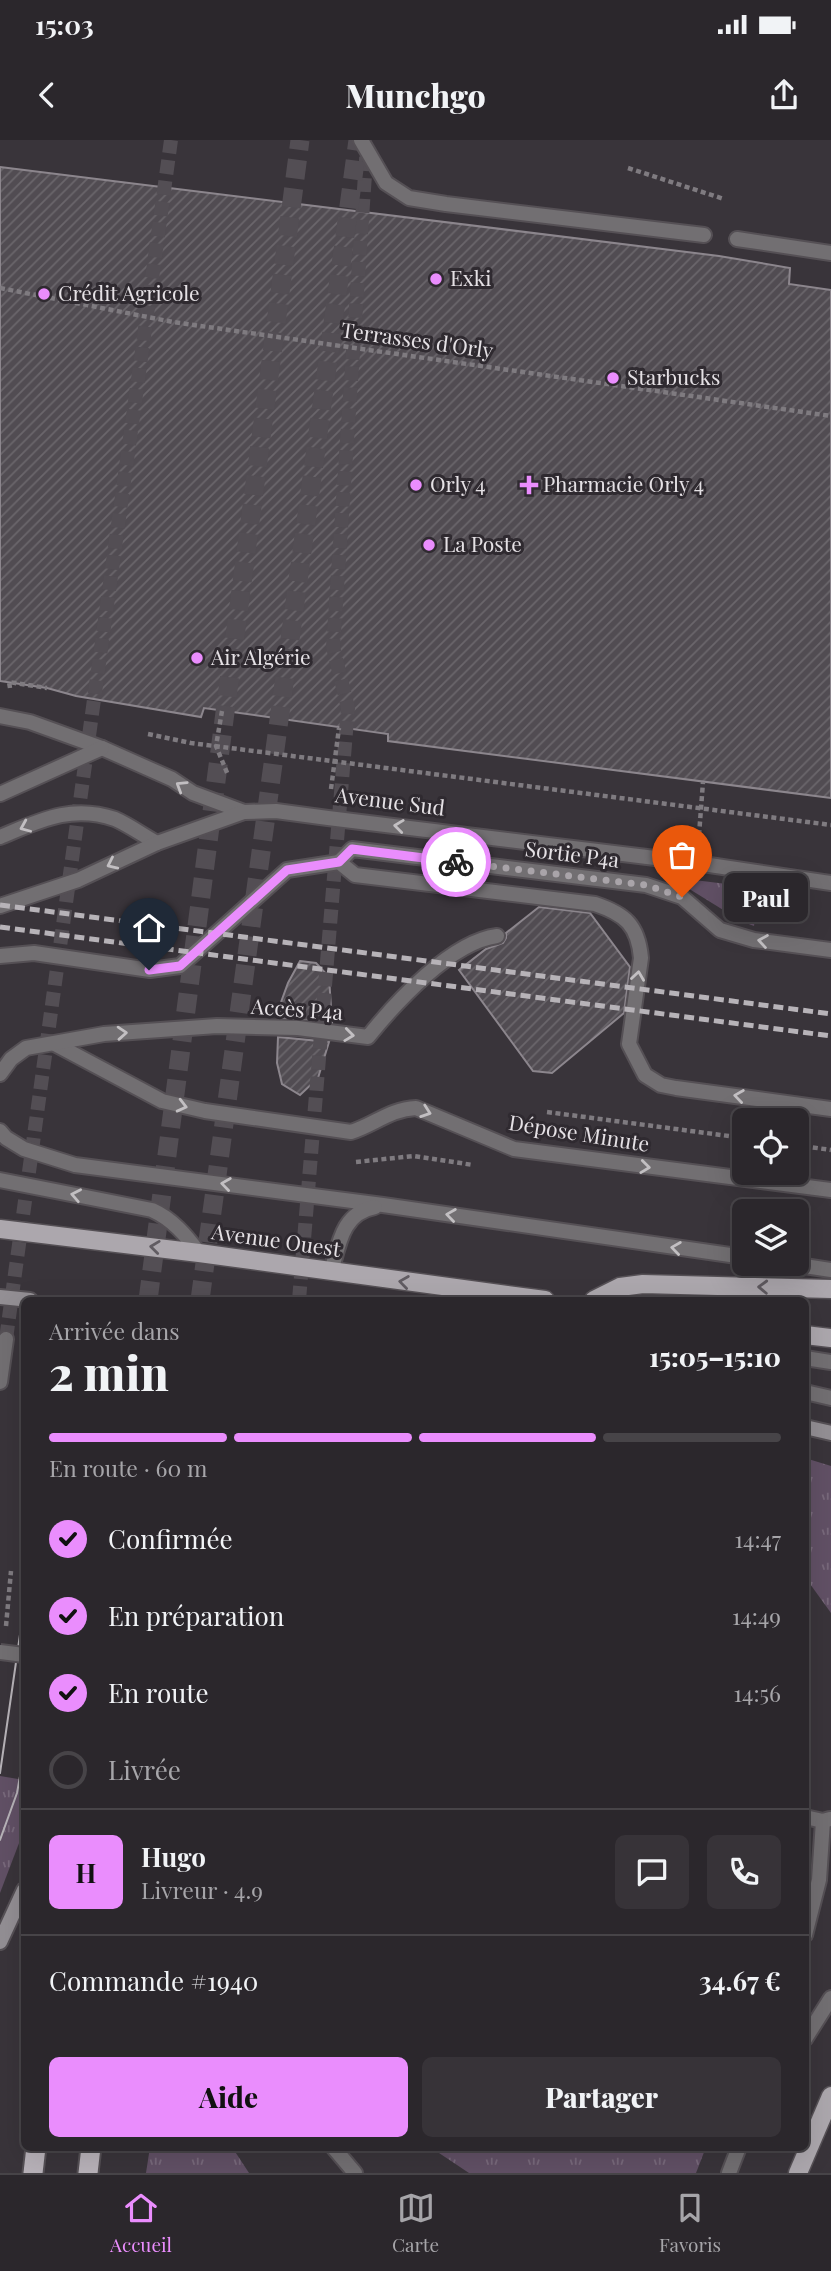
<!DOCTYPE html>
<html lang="fr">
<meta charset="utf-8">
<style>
:root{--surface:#2b272c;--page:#373338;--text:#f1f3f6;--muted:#a6a5a9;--line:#474448;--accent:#ea8dfd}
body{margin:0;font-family:"Playfair Display",serif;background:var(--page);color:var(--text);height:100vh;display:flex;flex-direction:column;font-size:26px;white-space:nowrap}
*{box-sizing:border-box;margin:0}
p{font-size:23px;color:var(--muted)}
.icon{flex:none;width:38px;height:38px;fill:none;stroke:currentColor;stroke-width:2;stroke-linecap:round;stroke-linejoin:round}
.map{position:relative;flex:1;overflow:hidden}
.side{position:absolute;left:21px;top:1157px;width:788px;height:854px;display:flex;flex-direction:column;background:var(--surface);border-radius:10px;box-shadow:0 7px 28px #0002,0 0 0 2px var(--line)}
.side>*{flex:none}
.controls{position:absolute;left:732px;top:968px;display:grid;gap:14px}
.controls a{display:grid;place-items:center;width:77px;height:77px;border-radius:10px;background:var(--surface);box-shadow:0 7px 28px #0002,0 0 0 2px var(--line);font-size:35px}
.pin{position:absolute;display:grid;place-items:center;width:60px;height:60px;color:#fff;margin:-72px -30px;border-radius:50% 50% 50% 0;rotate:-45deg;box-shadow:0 0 7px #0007}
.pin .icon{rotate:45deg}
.courier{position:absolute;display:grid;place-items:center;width:70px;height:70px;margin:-35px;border:5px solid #ea8dfd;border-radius:50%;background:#fff;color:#222;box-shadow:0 2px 9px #0007}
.bubble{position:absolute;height:49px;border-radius:10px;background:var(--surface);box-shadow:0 7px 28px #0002,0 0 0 2px var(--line);font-size:23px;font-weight:800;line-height:49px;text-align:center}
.overview em{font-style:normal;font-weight:800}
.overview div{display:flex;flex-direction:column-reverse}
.overview{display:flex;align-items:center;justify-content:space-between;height:119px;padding:0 28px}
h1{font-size:46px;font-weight:800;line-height:52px}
.bar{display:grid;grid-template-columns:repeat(4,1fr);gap:10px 7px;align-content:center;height:84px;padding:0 28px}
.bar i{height:9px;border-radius:5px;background:var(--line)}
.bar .active{background:var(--accent)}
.bar p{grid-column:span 4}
.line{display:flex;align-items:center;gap:18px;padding:0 28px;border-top:2px solid var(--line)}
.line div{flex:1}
.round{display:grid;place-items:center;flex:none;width:74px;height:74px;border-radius:10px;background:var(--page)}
ol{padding:0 28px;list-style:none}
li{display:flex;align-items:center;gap:21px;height:77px}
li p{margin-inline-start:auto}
li .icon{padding:7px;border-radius:50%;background:var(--accent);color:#111;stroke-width:4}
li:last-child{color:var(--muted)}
li i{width:38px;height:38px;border:4px solid var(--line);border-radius:50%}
.primary-button{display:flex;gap:14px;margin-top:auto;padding:14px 28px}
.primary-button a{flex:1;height:80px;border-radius:10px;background:var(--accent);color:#111;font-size:28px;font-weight:800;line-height:80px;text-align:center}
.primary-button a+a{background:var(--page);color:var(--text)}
.status{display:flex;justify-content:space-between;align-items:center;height:49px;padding:0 35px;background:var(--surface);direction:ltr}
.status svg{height:19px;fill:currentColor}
header{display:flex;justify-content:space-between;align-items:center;height:91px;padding:0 28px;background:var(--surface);font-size:32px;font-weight:800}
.tabs{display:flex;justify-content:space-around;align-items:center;height:98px;border-top:2px solid var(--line);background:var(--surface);font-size:19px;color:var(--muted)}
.tabs a{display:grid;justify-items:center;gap:4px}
.tabs .active{color:var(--accent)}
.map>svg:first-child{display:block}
.grass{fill:url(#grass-tufts)}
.building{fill:url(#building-hatch);stroke:#8c868d;stroke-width:2}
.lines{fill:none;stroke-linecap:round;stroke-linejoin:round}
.minor-tunnel{stroke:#534e54;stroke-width:14;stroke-dasharray:14 7;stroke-linecap:butt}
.trunk-tunnel{stroke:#534e54;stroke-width:19;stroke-dasharray:19 10;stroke-linecap:butt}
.service-casing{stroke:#555055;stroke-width:18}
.minor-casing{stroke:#555055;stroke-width:18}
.tertiary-casing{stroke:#555055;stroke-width:18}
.secondary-casing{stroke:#555055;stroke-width:18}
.primary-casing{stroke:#555055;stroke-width:21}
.trunk-casing{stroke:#555055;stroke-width:23}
.path{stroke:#7f7b80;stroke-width:4.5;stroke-dasharray:5 3.5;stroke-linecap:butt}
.service{stroke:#726f72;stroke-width:14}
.minor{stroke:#726f72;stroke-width:14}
.tertiary{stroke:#726f72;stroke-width:14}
.secondary{stroke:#938f94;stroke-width:14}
.primary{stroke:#aca7ad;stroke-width:18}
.trunk{stroke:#b8b2b9;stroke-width:19}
.tram{stroke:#b7b3b8;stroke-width:2}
.rail{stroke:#b7b3b8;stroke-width:5;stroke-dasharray:10 5;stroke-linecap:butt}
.service-bridge-casing{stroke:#555055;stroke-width:18;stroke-linecap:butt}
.service-bridge{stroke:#726f72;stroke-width:14}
.oneway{stroke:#c2bfc2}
.oneway2{stroke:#615c62}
.done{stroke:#a9a4a9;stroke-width:7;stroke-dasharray:0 12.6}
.route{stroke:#ea8dfd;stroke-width:9}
.poi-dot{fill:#ea8dfd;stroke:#2f2a30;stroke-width:2.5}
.labels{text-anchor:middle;stroke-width:6;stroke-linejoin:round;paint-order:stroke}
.poi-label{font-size:21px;fill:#e5e1e5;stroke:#2f2a30;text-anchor:start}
.street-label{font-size:21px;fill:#e5e1e5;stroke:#2f2a30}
</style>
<div class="status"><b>15:03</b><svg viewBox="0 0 49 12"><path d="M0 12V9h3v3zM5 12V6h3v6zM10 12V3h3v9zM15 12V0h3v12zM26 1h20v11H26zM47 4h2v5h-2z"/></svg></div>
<header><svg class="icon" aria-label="back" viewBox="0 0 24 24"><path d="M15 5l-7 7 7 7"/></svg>Munchgo<svg class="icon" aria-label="share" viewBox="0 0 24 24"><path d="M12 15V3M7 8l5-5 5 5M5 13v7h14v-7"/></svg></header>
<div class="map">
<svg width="831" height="2033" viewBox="0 0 831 2033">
<defs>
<pattern id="grass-tufts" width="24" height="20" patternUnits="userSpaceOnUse" patternTransform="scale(1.75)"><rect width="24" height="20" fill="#615065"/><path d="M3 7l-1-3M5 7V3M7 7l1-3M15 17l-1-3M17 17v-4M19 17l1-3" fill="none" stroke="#78697b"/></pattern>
<pattern id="building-hatch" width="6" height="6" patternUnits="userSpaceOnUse" patternTransform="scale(1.75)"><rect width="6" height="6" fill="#514c52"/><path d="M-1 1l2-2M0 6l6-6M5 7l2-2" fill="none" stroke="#6a666b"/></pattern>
</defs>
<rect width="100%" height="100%" fill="#39343a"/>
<g class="grass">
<path d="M670,737L759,748L754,786L741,781Z"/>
<path d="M805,1318L831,1326V1473L805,1437Z"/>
<path d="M0,1636L24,1640V1690L0,1753Z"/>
<path d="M150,2007H232L249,2033H146Z"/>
<path d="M430,2007H706L696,2033H469Z"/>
</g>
<g class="building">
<path d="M0,27L719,116L790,128L789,144L831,150V658L388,601V594L204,568L201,577L76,556L47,548L0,541Z"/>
<path d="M539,767L590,773L630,827L624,873L552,933L533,931L459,830L486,809L503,803L506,798V793Z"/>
<path d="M300,821L316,823L329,837L332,883L279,878L280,865L288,843Z"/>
<path d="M278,897L329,902L318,938L300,955L282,944L277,923Z"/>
</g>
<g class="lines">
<g class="minor-tunnel">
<path d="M299,1160L348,568L333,507L367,5"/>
<path d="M6,1199L171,0"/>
</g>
<g class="trunk-tunnel">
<path d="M148,1160L300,0"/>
<path d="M200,1160L358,0"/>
</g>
<g class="service-casing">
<g id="service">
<path d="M361,0L386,43L409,58L446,64L704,95"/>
<path d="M737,99L831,113"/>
<path d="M0,576L30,582L102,608L172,639L193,653L244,672"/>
<path d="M0,654L102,608"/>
<path d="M0,697C39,681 71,664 115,679C129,685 144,696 157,703"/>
<path d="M339,722L352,709L646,745L682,757L720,790L754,800L831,810"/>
<path d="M0,816L34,813L150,830L180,826L287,730L339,722L355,735L595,764C625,774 638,785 641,818L629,904L645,935L661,945L676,948L831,969"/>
<path d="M55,904L162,961L205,971L351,992C374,985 390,969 416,968L514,1009L831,1050"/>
<path d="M0,934L11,919L26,908L104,894L217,886L298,888L368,897C396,862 451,802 497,796"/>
<path d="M0,991L6,998L24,1009L75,1025L383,1065L744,1117"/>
<path d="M0,1040L152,1070C172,1079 186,1095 199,1113"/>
<path d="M792,1124L831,1130"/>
<path d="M331,1132C339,1104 342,1073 375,1067"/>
<path d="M805,1677L823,1681L830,1679"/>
<path d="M805,1795L819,1740L823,1681"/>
</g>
</g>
<g class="minor-casing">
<g id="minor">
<path d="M0,766L78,740L157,703L244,672L276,671L328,678L696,723L831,743"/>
<path d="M805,1218L831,1222"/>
<path d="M0,1242L6,1199"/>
<path d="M805,1899L831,1858"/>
<path d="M333,2007L355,2033"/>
<path d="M729,2033L739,2007"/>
</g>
</g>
<g class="tertiary-casing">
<path id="tertiary" d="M805,1252L831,1258"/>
</g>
<g class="secondary-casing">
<g id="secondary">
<path d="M0,1157L30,1160"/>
<path d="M805,1287L831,1293"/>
<path d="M0,1802L24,1750"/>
</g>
</g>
<g class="primary-casing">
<g id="primary">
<path d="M0,1089L199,1113L545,1160"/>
<path d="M594,1160L620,1147L643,1144L831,1149"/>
<path d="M805,1195L831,1198"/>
<path d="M798,2033L831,1956"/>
</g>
</g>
<g class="trunk-casing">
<g id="trunk">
<path d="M33,2033L36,2007"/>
<path d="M88,2033L91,2007"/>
</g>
</g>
<g class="path">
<path d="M628,28L724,59"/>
<path d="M0,148L173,182L831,276"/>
<path d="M10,548L9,542L47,548"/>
<path d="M222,571L216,606L228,635"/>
<path d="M148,594L191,603L831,685"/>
<path d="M331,649L339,588"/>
<path d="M699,695L703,642"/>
<path d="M547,972L744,998"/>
<path d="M796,1005L831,1010"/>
<path d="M356,1022L414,1016L473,1025"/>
<path d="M6,1486L11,1431"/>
</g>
<use href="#service" class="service"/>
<use href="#minor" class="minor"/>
<use href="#tertiary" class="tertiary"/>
<use href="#secondary" class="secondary"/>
<use href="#primary" class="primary"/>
<use href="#trunk" class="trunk"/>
<g class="tram">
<path d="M0,1633L24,1467"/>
<path d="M0,1700L17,1653L24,1614"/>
</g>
<g class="rail">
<path d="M0,765L831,874"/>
<path d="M0,787L831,896"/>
</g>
<g class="service-bridge-casing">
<path id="service-bridge" d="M0,1512L24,1515"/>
</g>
<use href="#service-bridge" class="service-bridge"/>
</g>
<defs><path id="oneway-chevron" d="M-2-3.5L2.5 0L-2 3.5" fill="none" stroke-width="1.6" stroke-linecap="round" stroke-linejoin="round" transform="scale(1.75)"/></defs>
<g class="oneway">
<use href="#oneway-chevron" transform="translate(181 646) rotate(-148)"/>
<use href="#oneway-chevron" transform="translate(399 686) rotate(-173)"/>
<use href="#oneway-chevron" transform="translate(25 687) rotate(157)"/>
<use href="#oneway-chevron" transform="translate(112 724) rotate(155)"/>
<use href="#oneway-chevron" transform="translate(763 801) rotate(-171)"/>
<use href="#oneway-chevron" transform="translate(638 836) rotate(-82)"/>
<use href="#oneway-chevron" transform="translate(122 893) rotate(-4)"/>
<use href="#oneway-chevron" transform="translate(349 895) rotate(7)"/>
<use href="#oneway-chevron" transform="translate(739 956) rotate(-172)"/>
<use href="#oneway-chevron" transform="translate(182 966) rotate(14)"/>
<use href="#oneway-chevron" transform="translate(426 972) rotate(19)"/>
<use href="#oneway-chevron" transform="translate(645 1027) rotate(7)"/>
<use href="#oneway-chevron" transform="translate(226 1044) rotate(-172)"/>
<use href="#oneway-chevron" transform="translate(76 1055) rotate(-169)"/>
<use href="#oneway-chevron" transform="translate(451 1075) rotate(-172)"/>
<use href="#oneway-chevron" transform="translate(676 1108) rotate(-172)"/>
</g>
<g class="oneway2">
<use href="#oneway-chevron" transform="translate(155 1107) rotate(-173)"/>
<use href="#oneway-chevron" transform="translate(404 1142) rotate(-172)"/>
<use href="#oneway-chevron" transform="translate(763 1147) rotate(-178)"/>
</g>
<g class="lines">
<path class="done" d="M456,722L646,745L682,757"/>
<path class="route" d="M149,830L180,826L287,730L339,722L352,709L456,722"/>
</g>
<g class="poi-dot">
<circle cx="436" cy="139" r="7"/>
<circle cx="44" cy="154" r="7"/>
<circle cx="613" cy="238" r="7"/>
<circle cx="416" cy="345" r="7"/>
<path d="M525.5 334.5h7v7h7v7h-7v7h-7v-7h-7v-7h7z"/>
<circle cx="429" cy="405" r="7"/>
<circle cx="197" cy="518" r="7"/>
</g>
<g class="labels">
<g class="poi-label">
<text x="450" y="146">Exki</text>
<text x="58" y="161">Crédit Agricole</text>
<text x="627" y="245">Starbucks</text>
<text x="430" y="352">Orly 4</text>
<text x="543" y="352">Pharmacie Orly 4</text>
<text x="443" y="412">La Poste</text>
<text x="211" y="525">Air Algérie</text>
</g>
<g class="street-label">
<text transform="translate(417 201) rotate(8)" y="7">Terrasses d'Orly</text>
<text transform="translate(390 662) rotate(7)" y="7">Avenue Sud</text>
<text transform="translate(572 715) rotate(7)" y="7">Sortie P4a</text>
<text transform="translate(297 870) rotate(4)" y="7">Accès P4a</text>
<text transform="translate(579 994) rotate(9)" y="7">Dépose Minute</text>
<text transform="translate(276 1101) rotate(8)" y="7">Avenue Ouest</text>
</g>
</g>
</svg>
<div class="controls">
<a><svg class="icon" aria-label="locate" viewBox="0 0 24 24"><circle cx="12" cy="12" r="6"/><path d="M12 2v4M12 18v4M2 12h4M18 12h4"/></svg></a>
<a><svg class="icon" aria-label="layers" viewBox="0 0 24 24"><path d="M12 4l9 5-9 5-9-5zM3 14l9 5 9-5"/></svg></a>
</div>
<div class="pin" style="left:682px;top:757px;background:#ea580c"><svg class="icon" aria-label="bag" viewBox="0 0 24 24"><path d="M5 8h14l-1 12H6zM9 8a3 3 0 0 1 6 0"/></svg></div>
<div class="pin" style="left:149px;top:830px;background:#1f2937"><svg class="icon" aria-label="home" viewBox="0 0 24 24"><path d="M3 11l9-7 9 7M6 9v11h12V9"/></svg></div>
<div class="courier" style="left:456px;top:722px"><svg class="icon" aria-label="bike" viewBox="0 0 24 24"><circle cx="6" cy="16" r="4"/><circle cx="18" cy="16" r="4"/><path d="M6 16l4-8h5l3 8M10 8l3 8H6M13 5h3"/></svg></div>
<div class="bubble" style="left:724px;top:733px;width:84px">Paul</div>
<section class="side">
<div class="overview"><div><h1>2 min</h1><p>Arrivée dans</p></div><em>15:05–15:10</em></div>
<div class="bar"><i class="active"></i><i class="active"></i><i class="active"></i><i></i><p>En route · 60 m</p></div>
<ol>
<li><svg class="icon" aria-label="check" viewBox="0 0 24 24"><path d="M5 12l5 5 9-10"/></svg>Confirmée<p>14:47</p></li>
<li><svg class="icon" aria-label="check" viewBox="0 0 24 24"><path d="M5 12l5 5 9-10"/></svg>En préparation<p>14:49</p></li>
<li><svg class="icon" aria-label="check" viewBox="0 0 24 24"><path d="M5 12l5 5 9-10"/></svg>En route<p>14:56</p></li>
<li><i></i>Livrée</li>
</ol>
<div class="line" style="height:126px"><b class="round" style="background:var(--accent);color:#111">H</b><div><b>Hugo</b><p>Livreur · 4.9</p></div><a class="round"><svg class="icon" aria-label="chat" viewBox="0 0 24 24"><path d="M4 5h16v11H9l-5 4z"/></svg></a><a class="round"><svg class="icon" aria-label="phone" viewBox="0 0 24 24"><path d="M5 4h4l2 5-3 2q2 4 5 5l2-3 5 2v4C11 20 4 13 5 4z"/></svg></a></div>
<div class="line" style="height:91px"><div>Commande #1940</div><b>34.67 €</b></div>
<div class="primary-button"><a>Aide</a><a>Partager</a></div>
</section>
</div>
<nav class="tabs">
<a class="active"><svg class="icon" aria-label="home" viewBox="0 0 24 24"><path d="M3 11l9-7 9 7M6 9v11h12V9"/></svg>Accueil</a>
<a><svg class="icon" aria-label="map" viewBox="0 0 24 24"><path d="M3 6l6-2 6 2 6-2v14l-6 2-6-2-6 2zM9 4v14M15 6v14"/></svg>Carte</a>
<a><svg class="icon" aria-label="saved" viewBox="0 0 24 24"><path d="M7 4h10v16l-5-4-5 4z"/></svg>Favoris</a>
</nav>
